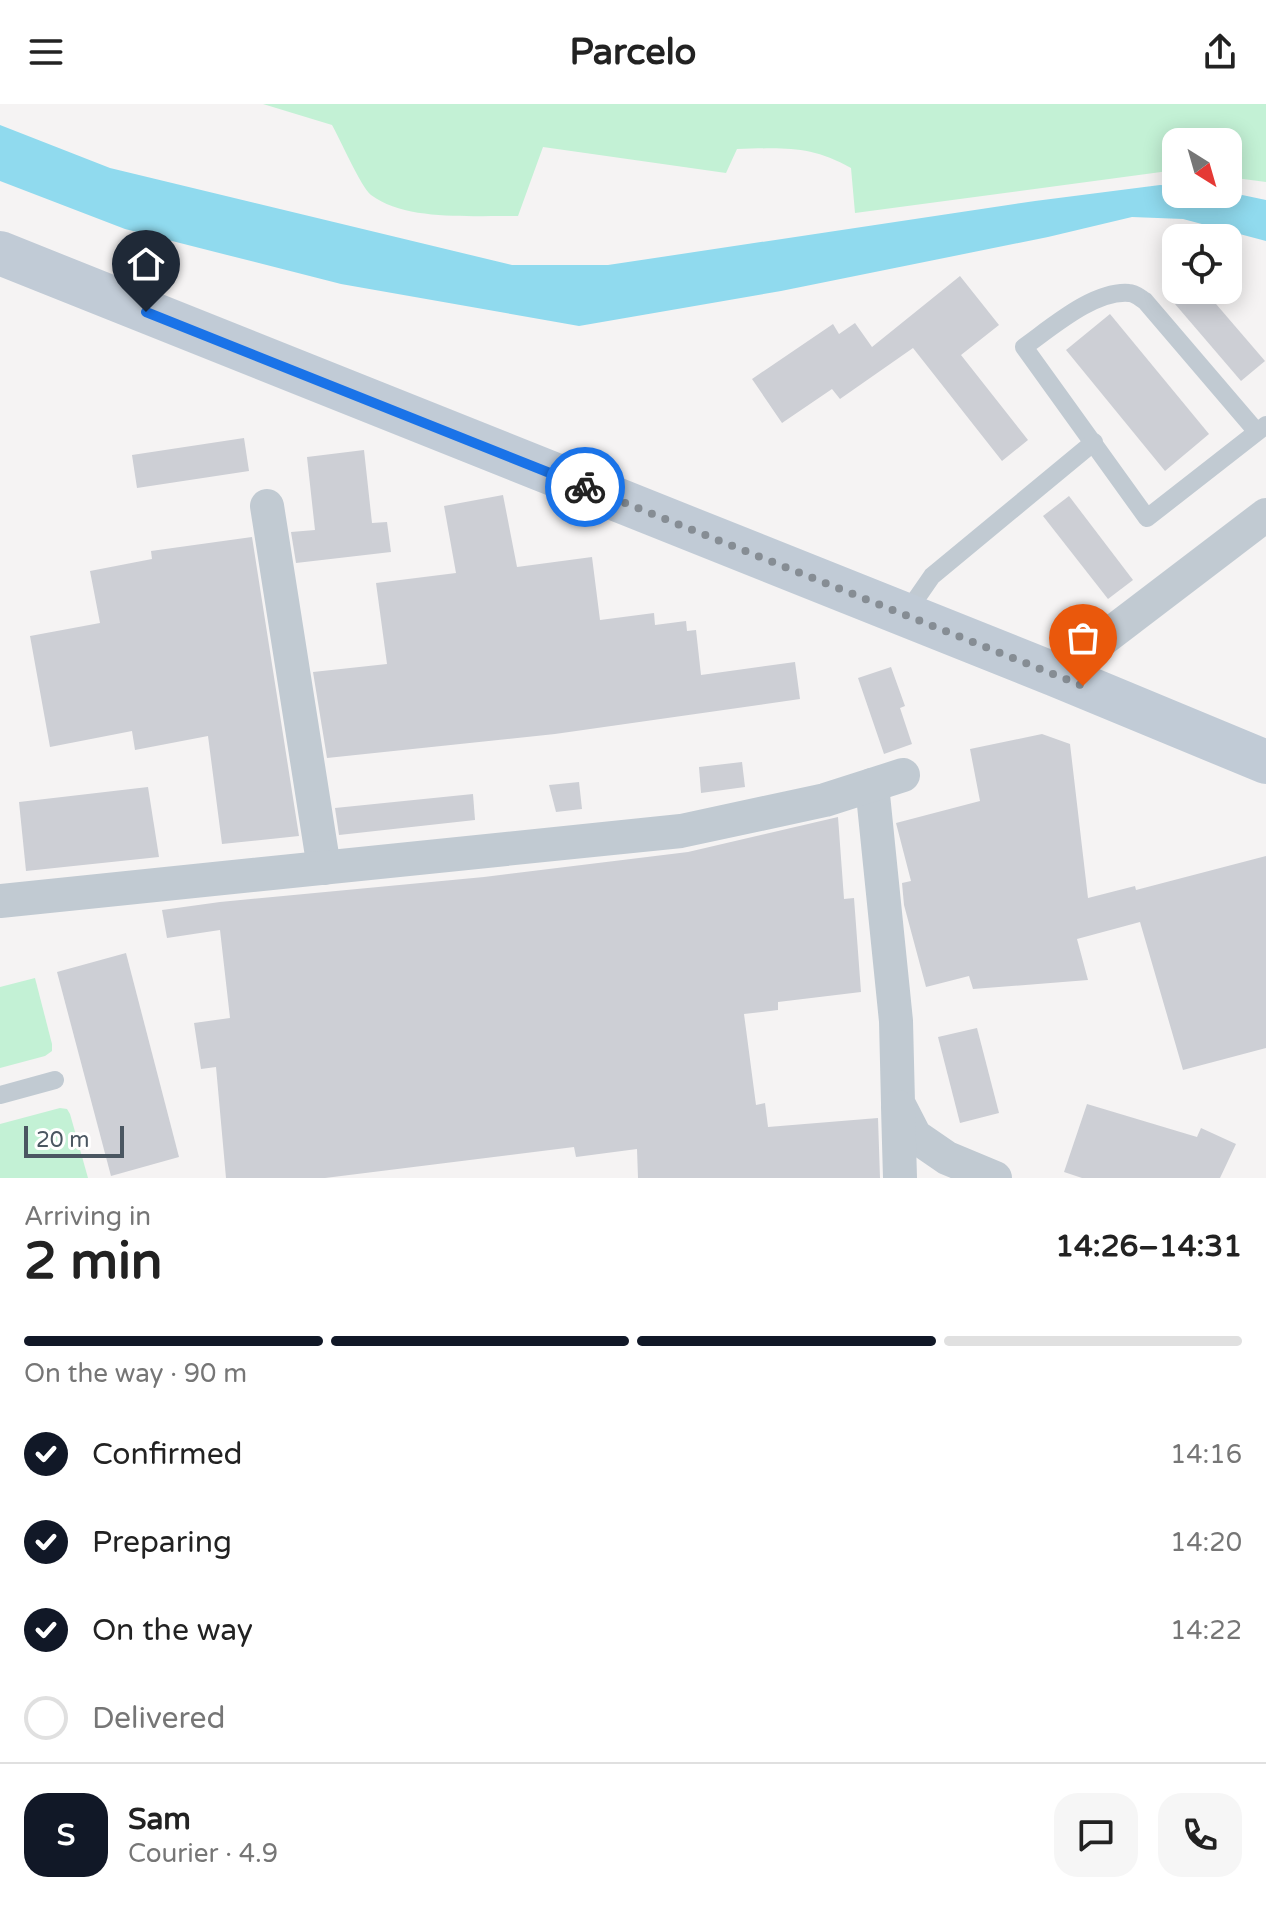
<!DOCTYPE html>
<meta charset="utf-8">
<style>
:root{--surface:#fff;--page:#f6f6f6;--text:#222;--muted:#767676;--line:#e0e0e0;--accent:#111827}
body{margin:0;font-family:"Varela Round",sans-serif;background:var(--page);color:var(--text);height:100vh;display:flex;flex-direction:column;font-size:30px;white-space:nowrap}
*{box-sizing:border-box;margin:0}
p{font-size:26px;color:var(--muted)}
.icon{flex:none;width:44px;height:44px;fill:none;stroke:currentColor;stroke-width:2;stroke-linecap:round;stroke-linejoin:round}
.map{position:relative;height:1074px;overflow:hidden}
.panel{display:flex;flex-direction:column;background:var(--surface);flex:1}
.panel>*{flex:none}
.needle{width:52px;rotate:143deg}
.controls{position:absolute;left:1162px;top:24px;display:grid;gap:16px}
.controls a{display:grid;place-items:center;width:80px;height:80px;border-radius:16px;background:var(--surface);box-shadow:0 4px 20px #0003;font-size:40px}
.scale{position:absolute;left:24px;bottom:20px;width:100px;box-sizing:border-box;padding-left:8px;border:4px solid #4a5661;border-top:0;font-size:22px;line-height:28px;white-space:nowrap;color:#4a5661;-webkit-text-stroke:6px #fff;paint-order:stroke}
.pin{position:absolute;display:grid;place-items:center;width:68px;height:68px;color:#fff;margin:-82px -34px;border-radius:50% 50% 50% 0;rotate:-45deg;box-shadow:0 0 8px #0007}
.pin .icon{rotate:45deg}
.courier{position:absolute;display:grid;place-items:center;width:80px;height:80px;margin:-40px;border:6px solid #1a73e8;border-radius:50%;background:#fff;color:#222;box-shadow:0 2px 10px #0007}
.headline em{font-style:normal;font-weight:700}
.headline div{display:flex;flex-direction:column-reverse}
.headline{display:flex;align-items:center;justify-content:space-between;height:136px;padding:0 24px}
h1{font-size:52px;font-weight:700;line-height:60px}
.bar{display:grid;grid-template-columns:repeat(4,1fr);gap:12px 8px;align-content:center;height:96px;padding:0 24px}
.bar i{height:10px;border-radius:6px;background:var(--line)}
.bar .active{background:var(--accent)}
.bar p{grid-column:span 4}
.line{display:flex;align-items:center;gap:20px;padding:0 24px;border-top:2px solid var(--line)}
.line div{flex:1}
.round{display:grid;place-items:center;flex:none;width:84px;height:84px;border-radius:24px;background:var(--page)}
ol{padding:0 24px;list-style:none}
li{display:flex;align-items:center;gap:24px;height:88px}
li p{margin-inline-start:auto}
li .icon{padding:8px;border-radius:50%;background:var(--accent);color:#fff;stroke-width:4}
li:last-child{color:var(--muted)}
li i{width:44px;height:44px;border:4px solid var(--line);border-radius:50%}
header{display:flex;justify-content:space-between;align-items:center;height:104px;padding:0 24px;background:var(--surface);font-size:36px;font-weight:700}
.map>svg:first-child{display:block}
.green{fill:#c3f1d5}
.water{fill:#90daee}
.building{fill:#cdcfd5}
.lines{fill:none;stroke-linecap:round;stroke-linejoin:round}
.lane{stroke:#c1cad2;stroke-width:18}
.street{stroke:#c1cad2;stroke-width:34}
.secondary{stroke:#c1cbd6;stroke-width:44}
.done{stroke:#868d94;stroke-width:8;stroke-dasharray:0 14.4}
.route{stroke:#1a73e8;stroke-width:10}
</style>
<header><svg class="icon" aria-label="menu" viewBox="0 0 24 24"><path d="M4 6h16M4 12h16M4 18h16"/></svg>Parcelo<svg class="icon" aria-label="share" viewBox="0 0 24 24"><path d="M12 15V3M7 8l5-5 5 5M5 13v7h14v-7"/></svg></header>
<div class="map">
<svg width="1266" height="1074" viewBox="0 0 1266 1074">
<rect width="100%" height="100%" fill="#f5f3f3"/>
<g class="green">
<path d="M263,0H1266V78L1228,73V38H1176V66L855,109L851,64C810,41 783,44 737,45L726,69L543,43L518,112C475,111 407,118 371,91C361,83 340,35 332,21Z"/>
<path d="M35,874L52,940V947L45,952L0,964V883Z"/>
<path d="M60,1004L67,1005L70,1010L88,1074H0V1020Z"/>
</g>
<path class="water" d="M0,21L110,64L512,161H608L1035,97L1160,81L1176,82V90H1228V88L1266,96V137L1183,115L1132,113L1048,133L781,187L579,222L341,180L125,125L0,77Z"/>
<g class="building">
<path d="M960,172L999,221L961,251L1028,336L1002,357L913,244L840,295L832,285L782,319L752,275L833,220L839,230L855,219L872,243Z"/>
<path d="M1163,186H1204L1265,257L1241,277Z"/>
<path d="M1110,210L1209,330L1165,367L1066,246Z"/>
<path d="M244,334L249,367L137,384L132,351Z"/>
<path d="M364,346L372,419L387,418L391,448L296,459L291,428L315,426L307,353Z"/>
<path d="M503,391L517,463L592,453L600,516L654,509L655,521L686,517L687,527L696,526L701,571L795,558L800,595L555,630L327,654L313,568L387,560L376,479L456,469L444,402Z"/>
<path d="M1069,392L1133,476L1108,495L1043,412Z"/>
<path d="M252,433L299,732L222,740L208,632L135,646L132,627L50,643L30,532L100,519L90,467L152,455L151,447Z"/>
<path d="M891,563L905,602L900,604L912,640L884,650L858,574Z"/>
<path d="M1042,630L1070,640L1088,794L1135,782L1136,786L1266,752V944L1183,966L1140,818L1077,835L1088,876L973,885L969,872L926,883L904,801L902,779L911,777L896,719L980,697L970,645Z"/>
<path d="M742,658L745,683L701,689L699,663Z"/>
<path d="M579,678L582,705L556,708L549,681Z"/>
<path d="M148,683L159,753L26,767L19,698Z"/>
<path d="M473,690L475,716L339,731L335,704Z"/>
<path d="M838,713L844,795L854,794L861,888L778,898V906L744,910L756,1001L765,999L768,1023L878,1014L880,1074H638L637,1045L576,1053L574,1043L325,1074H226L216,963L201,965L194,919L230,914L220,826L167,834L162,806L220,798L484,773L688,748Z"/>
<path d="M126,849L179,1053L111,1072L57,868Z"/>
<path d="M977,924L999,1009L960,1019L938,933Z"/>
<path d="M1087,1000L1197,1033L1201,1024L1236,1040L1220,1074H1082L1064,1068Z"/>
</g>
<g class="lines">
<g class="lane">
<path d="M1257,328L1145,197C1140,194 1135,189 1129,189C1094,186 1051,224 1024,243L1147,414L1266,321"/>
<path d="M905,511L932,472L1094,338"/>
<path d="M0,991L55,976"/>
</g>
<g class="street">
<path d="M267,402L324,764"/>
<path d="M1056,571L1266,411"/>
<path d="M872,681L896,917L898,999L915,1032L947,1054L995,1074"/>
<path d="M0,797L681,727L825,696L903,671"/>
<path d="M898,1003L900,1074"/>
</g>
<path class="secondary" d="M0,149L1056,571L1266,658"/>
</g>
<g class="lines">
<path class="done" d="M585,383L1083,582"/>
<path class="route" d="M146,208L585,383"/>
</g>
</svg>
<div class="controls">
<a><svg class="needle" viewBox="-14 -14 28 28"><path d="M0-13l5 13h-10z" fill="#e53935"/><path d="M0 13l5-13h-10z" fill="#767676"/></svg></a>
<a><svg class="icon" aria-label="locate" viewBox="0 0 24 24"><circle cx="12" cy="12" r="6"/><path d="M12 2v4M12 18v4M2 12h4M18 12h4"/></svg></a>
</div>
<div class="scale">20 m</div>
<div class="pin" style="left:1083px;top:582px;background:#ea580c"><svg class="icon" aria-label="bag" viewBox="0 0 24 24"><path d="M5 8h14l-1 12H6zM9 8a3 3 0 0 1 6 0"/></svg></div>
<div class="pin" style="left:146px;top:208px;background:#1f2937"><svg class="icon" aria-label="home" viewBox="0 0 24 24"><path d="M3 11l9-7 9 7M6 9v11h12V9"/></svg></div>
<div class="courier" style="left:585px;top:383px"><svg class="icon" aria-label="bike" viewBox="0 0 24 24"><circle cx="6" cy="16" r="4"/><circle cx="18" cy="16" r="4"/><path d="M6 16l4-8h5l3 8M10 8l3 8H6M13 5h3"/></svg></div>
</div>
<section class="panel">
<div class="headline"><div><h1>2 min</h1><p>Arriving in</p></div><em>14:26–14:31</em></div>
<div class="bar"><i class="active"></i><i class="active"></i><i class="active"></i><i></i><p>On the way · 90 m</p></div>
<ol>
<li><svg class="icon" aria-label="check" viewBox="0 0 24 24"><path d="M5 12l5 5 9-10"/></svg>Confirmed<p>14:16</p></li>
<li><svg class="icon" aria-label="check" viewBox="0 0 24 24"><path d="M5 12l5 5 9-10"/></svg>Preparing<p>14:20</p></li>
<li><svg class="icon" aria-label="check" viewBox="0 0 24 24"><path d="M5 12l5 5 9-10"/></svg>On the way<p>14:22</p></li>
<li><i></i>Delivered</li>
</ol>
<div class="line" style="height:144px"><b class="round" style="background:var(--accent);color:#fff">S</b><div><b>Sam</b><p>Courier · 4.9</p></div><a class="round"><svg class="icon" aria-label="chat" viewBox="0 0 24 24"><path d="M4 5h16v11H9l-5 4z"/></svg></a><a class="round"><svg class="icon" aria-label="phone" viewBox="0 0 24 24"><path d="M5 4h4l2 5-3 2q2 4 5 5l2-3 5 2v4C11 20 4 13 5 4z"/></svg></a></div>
</section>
